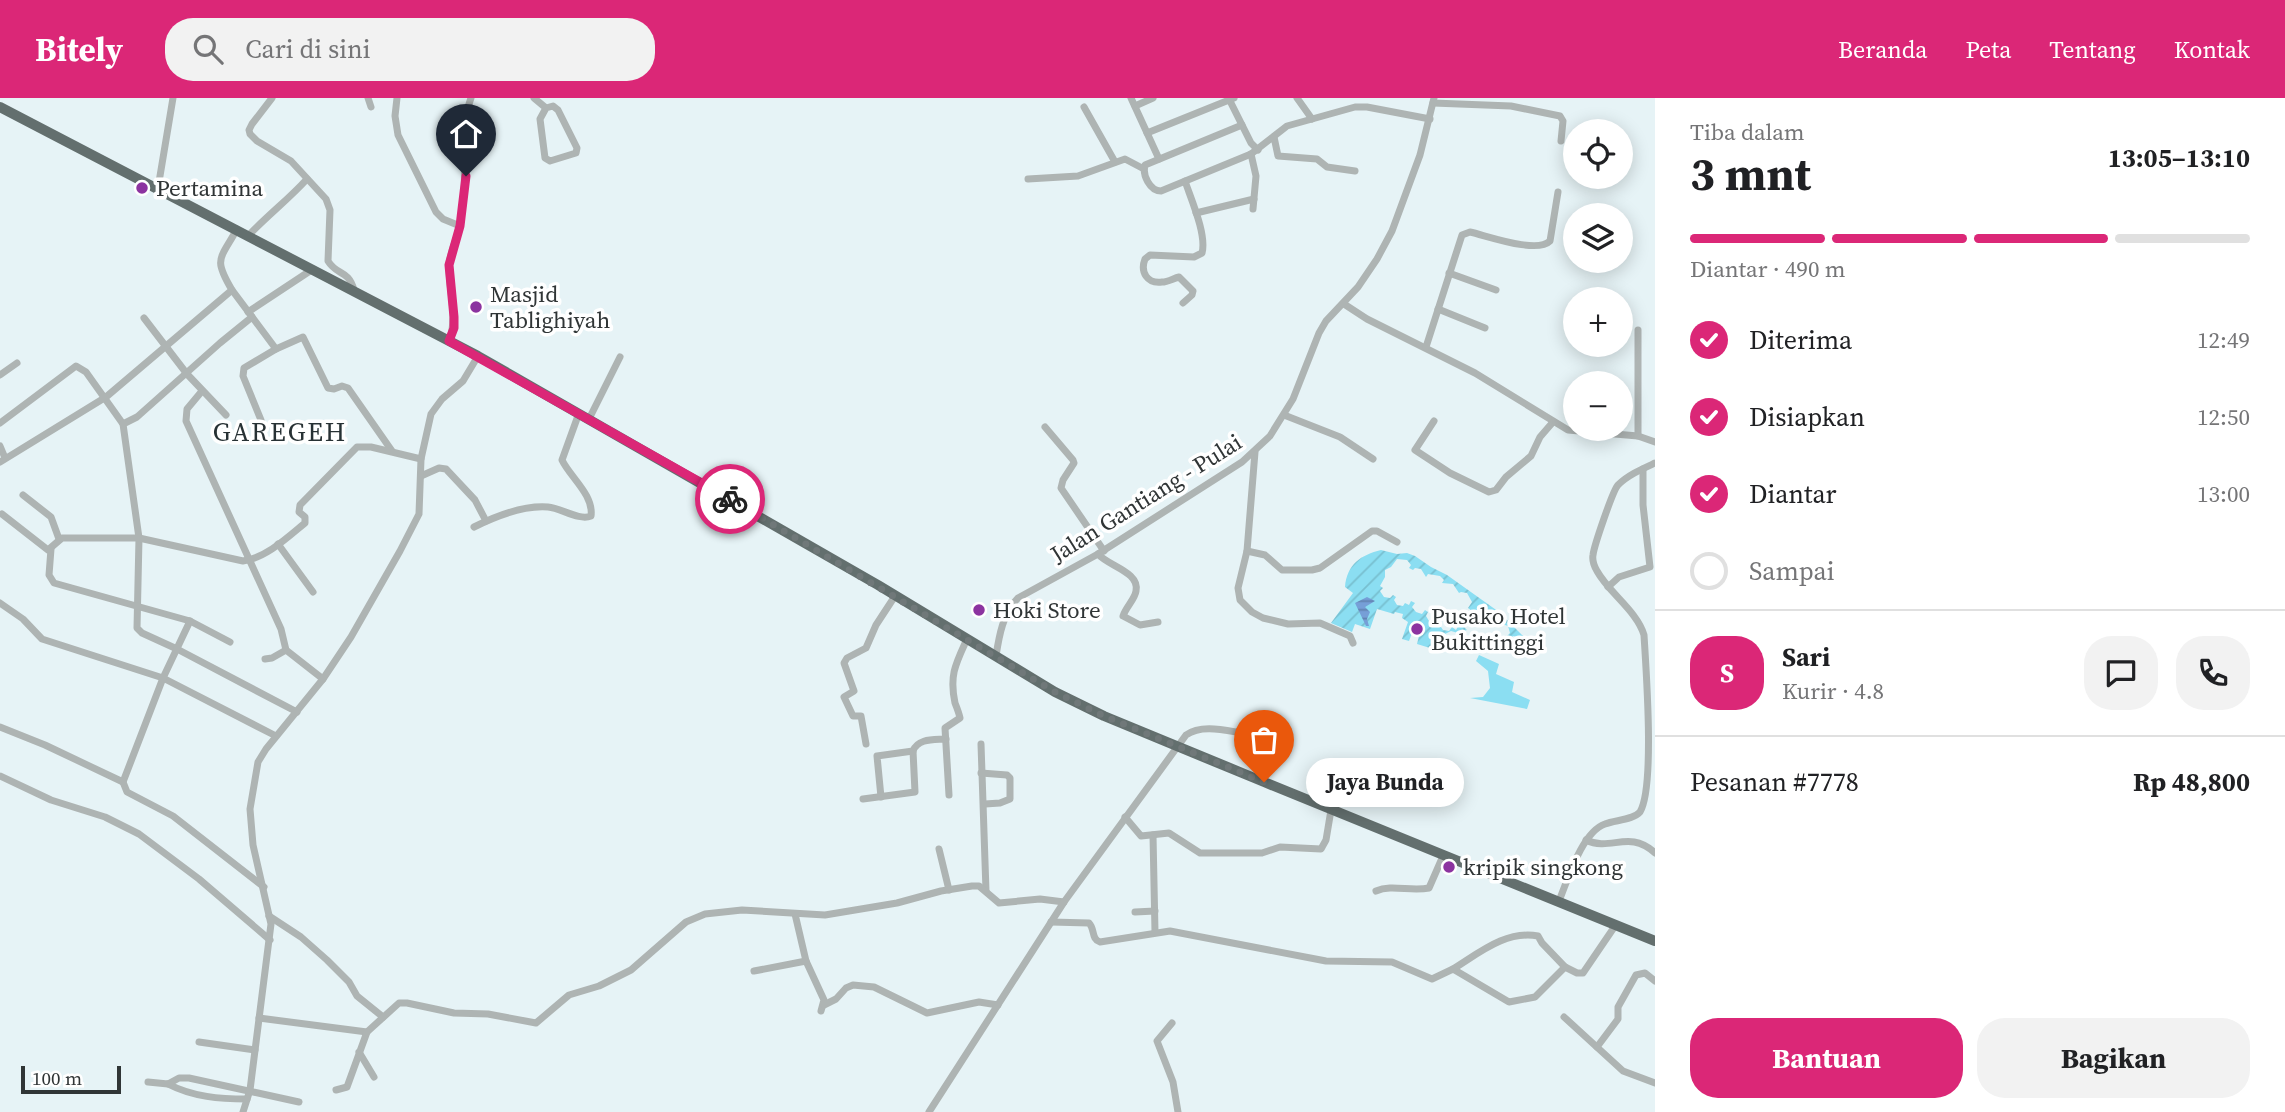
<!DOCTYPE html>
<html lang="id">
<meta charset="utf-8">
<style>
:root{--surface:#fff;--page:#f2f2f2;--text:#202124;--muted:#757577;--line:#e0e0e0;--accent:#db2777}
body{margin:0;font-family:"Source Serif 4",serif;background:var(--page);color:var(--text);height:100vh;display:flex;flex-direction:column;font-size:26px;white-space:nowrap}
*{box-sizing:border-box;margin:0}
p{font-size:23px;color:var(--muted)}
.icon{flex:none;width:38px;height:38px;fill:none;stroke:currentColor;stroke-width:2;stroke-linecap:round;stroke-linejoin:round}
.map{position:relative;flex:1;overflow:hidden}
.side{display:flex;flex-direction:column;background:var(--surface);width:630px}
.side>*{flex:none}
.buttons{position:absolute;left:1563px;top:21px;display:grid;gap:14px}
.buttons a{display:grid;place-items:center;width:70px;height:70px;border-radius:50%;background:var(--surface);box-shadow:0 4px 18px #0003;font-size:35px}
.scale{position:absolute;left:21px;bottom:18px;width:100px;box-sizing:border-box;padding-left:7px;border:4px solid #303536;border-top:0;font-size:19px;line-height:24px;white-space:nowrap;color:#303536;-webkit-text-stroke:5px #fff;paint-order:stroke}
.pin{position:absolute;display:grid;place-items:center;width:60px;height:60px;color:#fff;margin:-72px -30px;border-radius:50% 50% 50% 0;rotate:-45deg;box-shadow:0 0 7px #0007}
.pin .icon{rotate:45deg}
.courier{position:absolute;display:grid;place-items:center;width:70px;height:70px;margin:-35px;border:5px solid #db2777;border-radius:50%;background:#fff;color:#222;box-shadow:0 2px 9px #0007}
.bubble{position:absolute;height:49px;border-radius:24px;background:var(--surface);box-shadow:0 4px 18px #0003;font-size:23px;font-weight:700;line-height:49px;text-align:center}
.headline em{font-style:normal;font-weight:700}
.headline div{display:flex;flex-direction:column-reverse}
.headline{display:flex;align-items:center;justify-content:space-between;height:119px;padding:0 35px}
h1{font-size:46px;font-weight:700;line-height:52px}
.bar{display:grid;grid-template-columns:repeat(4,1fr);gap:10px 7px;align-content:center;height:84px;padding:0 35px}
.bar i{height:9px;border-radius:5px;background:var(--line)}
.bar .selected{background:var(--accent)}
.bar p{grid-column:span 4}
.line{display:flex;align-items:center;gap:18px;padding:0 35px;border-top:2px solid var(--line)}
.line div{flex:1}
.round{display:grid;place-items:center;flex:none;width:74px;height:74px;border-radius:28px;background:var(--page)}
ol{padding:0 35px;list-style:none}
li{display:flex;align-items:center;gap:21px;height:77px}
li p{margin-inline-start:auto}
li .icon{padding:7px;border-radius:50%;background:var(--accent);color:#fff;stroke-width:4}
li:last-child{color:var(--muted)}
li i{width:38px;height:38px;border:4px solid var(--line);border-radius:50%}
.primary-button{display:flex;gap:14px;margin-top:auto;padding:14px 35px}
.primary-button a{flex:1;height:80px;border-radius:28px;background:var(--accent);color:#fff;font-size:28px;font-weight:700;line-height:80px;text-align:center}
.primary-button a+a{background:var(--page);color:var(--text)}
header{display:flex;align-items:center;gap:42px;box-sizing:border-box;height:98px;padding:0 35px;background:var(--accent);color:#fff}
header strong{font-size:33px}
nav{display:flex;gap:38px;margin-inline-start:auto;font-size:24px}
.search{width:490px;height:63px;background:var(--page);display:flex;align-items:center;gap:18px;box-sizing:border-box;padding:0 24px;border-radius:28px;color:var(--muted);font-size:26px}
main{display:flex;flex:1;min-height:0}
.map>svg:first-child{display:block}
.grass{fill:#8bdef2}
.garden{fill:url(#garden-furrows)}
.water{fill:url(#water-rules)}
.lines{fill:none;stroke-linecap:round;stroke-linejoin:round}
.minor{stroke:#aeb4b3;stroke-width:7}
.highway{stroke:#636f6e;stroke-width:10}
.done{stroke:#707879;stroke-width:7;stroke-dasharray:0 12.6}
.route{stroke:#db2777;stroke-width:9}
.poi-dot{fill:#8c33a0;stroke:#fff;stroke-width:2.5}
.labels{text-anchor:middle;stroke-width:7;stroke-linejoin:round;paint-order:stroke}
.poi-label{font-size:23px;fill:#303536;stroke:#fff;text-anchor:start}
.street-label{font-size:23px;fill:#303536;stroke:#fff}
.quarter-label{font-size:26px;letter-spacing:2px;fill:#273134;stroke:#fff}
</style>
<header>
<strong>Bitely</strong>
<div class="search"><svg class="icon" aria-label="search" viewBox="0 0 24 24"><circle cx="10" cy="10" r="6"/><path d="M15 15l6 6"/></svg>Cari di sini</div>
<nav><a>Beranda</a><a>Peta</a><a>Tentang</a><a>Kontak</a></nav>
</header>
<main>
<div class="map">
<svg width="1655" height="1014" viewBox="0 0 1655 1014">
<defs>
<pattern id="garden-furrows" width="10" height="10" patternUnits="userSpaceOnUse" patternTransform="scale(1.75)"><rect width="10" height="10" fill="#8bdef2"/><path d="M-1 1l2-2M0 10L10 0M9 11l2-2" fill="none" stroke="#78bfd0"/></pattern>
<pattern id="water-rules" width="6" height="5" patternUnits="userSpaceOnUse" patternTransform="scale(1.75)"><rect width="6" height="5" fill="#769fd7"/><path d="M0 2.5h6" fill="none" stroke="#6182af"/></pattern>
</defs>
<rect width="100%" height="100%" fill="#e6f3f6"/>
<path class="grass" d="M1479,557L1499,566L1496,576L1514,584L1512,594L1530,602L1527,611L1470,600L1483,599L1490,590L1488,573L1476,563Z"/>
<path class="garden" d="M1381,452L1397,456L1407,455L1415,458L1431,469L1447,477L1499,514L1526,541L1513,538L1510,541L1507,538L1510,535L1508,528L1502,526L1499,528L1497,525L1500,522L1498,516L1492,514L1489,517L1486,514L1480,519L1468,510L1472,504L1467,495L1461,494L1459,495L1453,486L1442,485L1444,482L1440,478L1428,476L1426,479L1421,471L1415,470L1413,472L1409,470L1411,467L1407,462L1397,461L1391,469L1385,472V479L1380,488L1383,490L1380,493L1384,499L1390,500L1393,497L1396,499L1394,502L1397,507L1403,508L1405,505L1409,507L1411,503L1415,505L1412,509L1416,514L1422,516L1425,512L1428,514L1426,518L1429,523L1436,524L1438,521L1441,523L1439,526L1443,532L1449,533L1452,529L1456,532L1460,525L1467,532L1458,535L1451,533L1443,537V544L1430,550L1417,546L1419,538L1412,535L1409,543L1402,541L1408,524L1402,520L1403,516L1395,514L1394,516L1377,511L1370,531L1355,526L1352,534L1331,525L1353,495L1345,489C1347,466 1361,457 1381,452Z"/>
<path class="water" d="M1367,499L1375,503L1365,509L1370,514L1367,521L1369,528H1366L1355,505Z"/>
<g class="lines">
<g class="minor">
<path d="M272,0L252,26L249,32L250,36L257,43L291,63L326,101L330,112L328,163C337,178 348,171 354,192"/>
<path d="M368,0L371,9"/>
<path d="M397,0L395,18L398,37L436,114L443,121L460,128"/>
<path d="M534,0L546,10L553,8L558,12L577,50L576,55L550,63L545,60L540,21L546,10"/>
<path d="M1131,0L1159,61"/>
<path d="M1297,0L1312,21"/>
<path d="M1229,1L1251,45L1258,52"/>
<path d="M1433,5L1511,8L1560,18L1563,23L1561,43"/>
<path d="M1135,8L1153,0"/>
<path d="M1084,9L1115,64"/>
<path d="M1242,27L1145,67C1142,77 1150,93 1161,93L1251,56L1287,28L1355,9H1367L1430,21"/>
<path d="M1147,35L1234,0"/>
<path d="M1274,39L1278,58L1317,61L1327,69L1355,73"/>
<path d="M1251,56L1256,78L1253,111"/>
<path d="M1028,81L1078,78L1125,61L1144,71"/>
<path d="M158,90L173,0"/>
<path d="M1196,115L1254,101"/>
<path d="M249,137C268,117 289,101 307,81"/>
<path d="M1449,175L1496,192"/>
<path d="M232,192L276,251"/>
<path d="M1183,205L1192,197L1193,193L1179,179C1174,180 1168,184 1162,184C1147,186 1140,174 1145,161L1150,157L1194,159L1202,155C1207,137 1191,101 1185,83"/>
<path d="M1344,206L1367,221L1475,275L1568,332L1638,338L1655,344"/>
<path d="M1438,211L1485,230"/>
<path d="M248,214L313,171"/>
<path d="M144,220L187,276L226,317"/>
<path d="M449,243C458,219 449,194 449,169C449,154 457,142 460,128C461,121 462,113 463,106C468,71 458,34 471,0"/>
<path d="M1426,249L1462,137L1470,134C1488,138 1537,156 1550,143L1558,94"/>
<path d="M0,277L17,265"/>
<path d="M202,293L187,311L186,323L281,531L286,552L323,581"/>
<path d="M1284,317L1340,339L1373,361"/>
<path d="M589,321L620,259"/>
<path d="M261,322L243,278L244,270L276,251L303,239L328,290L334,291L342,288L348,290L392,353"/>
<path d="M1434,323L1415,352L1450,375L1489,394L1496,392L1506,379L1531,358L1540,339L1553,324"/>
<path d="M0,325L76,268L86,274L123,326L139,440L137,530L142,535L177,551L297,614"/>
<path d="M123,326L137,319L220,245L252,219"/>
<path d="M1045,329L1073,362L1074,365L1063,382L1061,390L1104,453"/>
<path d="M1638,338V232"/>
<path d="M0,348L5,360"/>
<path d="M1255,354L1247,453L1238,490L1240,502L1252,514L1263,520L1288,526L1320,525L1350,538L1353,545"/>
<path d="M0,364L106,299L232,192C213,160 220,162 237,131"/>
<path d="M421,378L439,370L446,371L475,402L486,423"/>
<path d="M23,397L51,419L59,441"/>
<path d="M2,416L48,452L62,440H139L243,463C266,460 288,439 305,425V419L299,414L300,407L357,349H371L421,361"/>
<path d="M474,429C496,418 523,407 548,409C561,410 579,423 591,418C594,397 570,379 562,362L579,315"/>
<path d="M278,446L313,494"/>
<path d="M51,451L49,477L54,485L190,523L230,544"/>
<path d="M1247,453L1265,457L1282,472H1312L1320,470L1372,433H1377L1397,444"/>
<path d="M1098,456C1108,468 1140,474 1136,493C1135,501 1126,509 1123,518L1140,527L1158,524"/>
<path d="M1608,489L1619,479L1650,469L1643,407V371"/>
<path d="M0,505L23,521L42,541L163,580L276,638"/>
<path d="M996,558C999,538 1003,515 1018,500L1098,456L1242,364L1270,338L1293,301L1319,235L1326,223L1358,189L1377,161L1392,133L1420,57L1434,0"/>
<path d="M265,561L272,560L286,552"/>
<path d="M0,629L45,647L123,684L163,580L190,523"/>
<path d="M866,646L861,618H853L844,599L854,593L844,565L847,560L866,550L876,527L895,498"/>
<path d="M981,646L986,793"/>
<path d="M981,675L1007,677L1010,680V701L1000,705L985,706"/>
<path d="M0,678L51,702L105,719L139,736L199,781L270,842"/>
<path d="M123,684L127,694L173,718L264,789"/>
<path d="M949,697L945,630L960,620C959,615 957,610 955,605C949,577 956,565 967,541"/>
<path d="M881,699L877,658L913,653"/>
<path d="M863,701L915,694L913,653C918,640 934,642 946,641"/>
<path d="M1125,719L1141,738L1169,735L1200,755H1262L1280,749L1321,751L1326,742L1331,712"/>
<path d="M1153,737L1155,834"/>
<path d="M1586,742C1611,754 1629,731 1655,755"/>
<path d="M939,751L949,792"/>
<path d="M1376,793C1392,786 1411,794 1429,790L1443,758"/>
<path d="M1559,803C1568,781 1582,734 1605,726C1615,722 1633,722 1640,714C1655,689 1646,571 1644,537C1637,513 1609,495 1597,473C1594,468 1592,463 1593,457C1594,448 1613,392 1618,387C1628,377 1642,371 1655,365"/>
<path d="M1135,814L1155,813"/>
<path d="M269,818L301,839L327,862L349,884L357,898L383,919"/>
<path d="M1051,824L1089,825C1095,831 1091,841 1100,844L1170,833L1326,863L1392,864L1432,881L1453,871L1509,904L1535,899L1565,869L1577,875H1583L1615,828"/>
<path d="M806,863L824,902L821,913"/>
<path d="M1453,871C1479,855 1506,832 1538,838L1542,845L1565,869"/>
<path d="M754,873L806,863L795,816"/>
<path d="M824,907L836,901L846,890L853,887L874,889L927,915L979,904L998,907"/>
<path d="M1564,919L1623,973L1655,985"/>
<path d="M259,920L367,934L399,905H407L454,915L488,916L536,925L569,897L599,888L631,872L686,824L705,816L742,812L825,817L897,805L941,793L972,788H979L999,805L1040,801L1064,804"/>
<path d="M1172,925L1157,943L1173,984L1178,1014"/>
<path d="M199,944L255,952"/>
<path d="M1597,949L1618,921V909L1636,877L1645,875L1655,883"/>
<path d="M359,954L374,979"/>
<path d="M148,984L168,986L179,980H189L299,1004"/>
<path d="M168,986C193,999 220,1001 247,1001"/>
<path d="M336,992L347,989L367,934"/>
<path d="M243,1014L250,992L271,826L253,747L250,711L258,664L266,651L323,581L351,539L400,453L419,416L421,361L431,316L442,301L463,283L478,258"/>
<path d="M929,1014L1064,804L1186,637C1201,626 1224,632 1242,635"/>
</g>
<path class="highway" d="M0,9L478,258L878,487L1055,594L1104,618L1264,684L1655,843"/>
</g>
<g class="lines">
<path class="done" d="M730,401L1055,594L1104,618L1264,684"/>
<path class="route" d="M466,78L460,128L449,167L454,219V230L449,243L730,401"/>
</g>
<g class="poi-dot">
<circle cx="142" cy="90" r="7"/>
<circle cx="476" cy="209" r="7"/>
<circle cx="979" cy="512" r="7"/>
<circle cx="1417" cy="531" r="7"/>
<circle cx="1449" cy="769" r="7"/>
</g>
<g class="labels">
<g class="poi-label">
<text x="156" y="98">Pertamina</text>
<text x="490" y="204">Masjid<tspan x="490" dy="26">Tablighiyah</tspan></text>
<text x="993" y="520">Hoki Store</text>
<text x="1431" y="526">Pusako Hotel<tspan x="1431" dy="26">Bukittinggi</tspan></text>
<text x="1463" y="777">kripik singkong</text>
</g>
<g class="street-label">
<text transform="translate(1146 400) rotate(-32)" y="8">Jalan Gantiang - Pulai</text>
</g>
<g class="quarter-label">
<text x="280" y="343">GAREGEH</text>
</g>
</g>
</svg>
<div class="buttons">
<a><svg class="icon" aria-label="locate" viewBox="0 0 24 24"><circle cx="12" cy="12" r="6"/><path d="M12 2v4M12 18v4M2 12h4M18 12h4"/></svg></a>
<a><svg class="icon" aria-label="layers" viewBox="0 0 24 24"><path d="M12 4l9 5-9 5-9-5zM3 14l9 5 9-5"/></svg></a>
<a>+</a>
<a>−</a>
</div>
<div class="scale">100 m</div>
<div class="pin" style="left:1264px;top:684px;background:#ea580c"><svg class="icon" aria-label="bag" viewBox="0 0 24 24"><path d="M5 8h14l-1 12H6zM9 8a3 3 0 0 1 6 0"/></svg></div>
<div class="pin" style="left:466px;top:78px;background:#1f2937"><svg class="icon" aria-label="home" viewBox="0 0 24 24"><path d="M3 11l9-7 9 7M6 9v11h12V9"/></svg></div>
<div class="courier" style="left:730px;top:401px"><svg class="icon" aria-label="bike" viewBox="0 0 24 24"><circle cx="6" cy="16" r="4"/><circle cx="18" cy="16" r="4"/><path d="M6 16l4-8h5l3 8M10 8l3 8H6M13 5h3"/></svg></div>
<div class="bubble" style="left:1306px;top:660px;width:158px">Jaya Bunda</div>
</div>
<section class="side">
<div class="headline"><div><h1>3 mnt</h1><p>Tiba dalam</p></div><em>13:05–13:10</em></div>
<div class="bar"><i class="selected"></i><i class="selected"></i><i class="selected"></i><i></i><p>Diantar · 490 m</p></div>
<ol>
<li><svg class="icon" aria-label="check" viewBox="0 0 24 24"><path d="M5 12l5 5 9-10"/></svg>Diterima<p>12:49</p></li>
<li><svg class="icon" aria-label="check" viewBox="0 0 24 24"><path d="M5 12l5 5 9-10"/></svg>Disiapkan<p>12:50</p></li>
<li><svg class="icon" aria-label="check" viewBox="0 0 24 24"><path d="M5 12l5 5 9-10"/></svg>Diantar<p>13:00</p></li>
<li><i></i>Sampai</li>
</ol>
<div class="line" style="height:126px"><b class="round" style="background:var(--accent);color:#fff">S</b><div><b>Sari</b><p>Kurir · 4.8</p></div><a class="round"><svg class="icon" aria-label="chat" viewBox="0 0 24 24"><path d="M4 5h16v11H9l-5 4z"/></svg></a><a class="round"><svg class="icon" aria-label="phone" viewBox="0 0 24 24"><path d="M5 4h4l2 5-3 2q2 4 5 5l2-3 5 2v4C11 20 4 13 5 4z"/></svg></a></div>
<div class="line" style="height:91px"><div>Pesanan #7778</div><b>Rp 48,800</b></div>
<div class="primary-button"><a>Bantuan</a><a>Bagikan</a></div>
</section>
</main>
